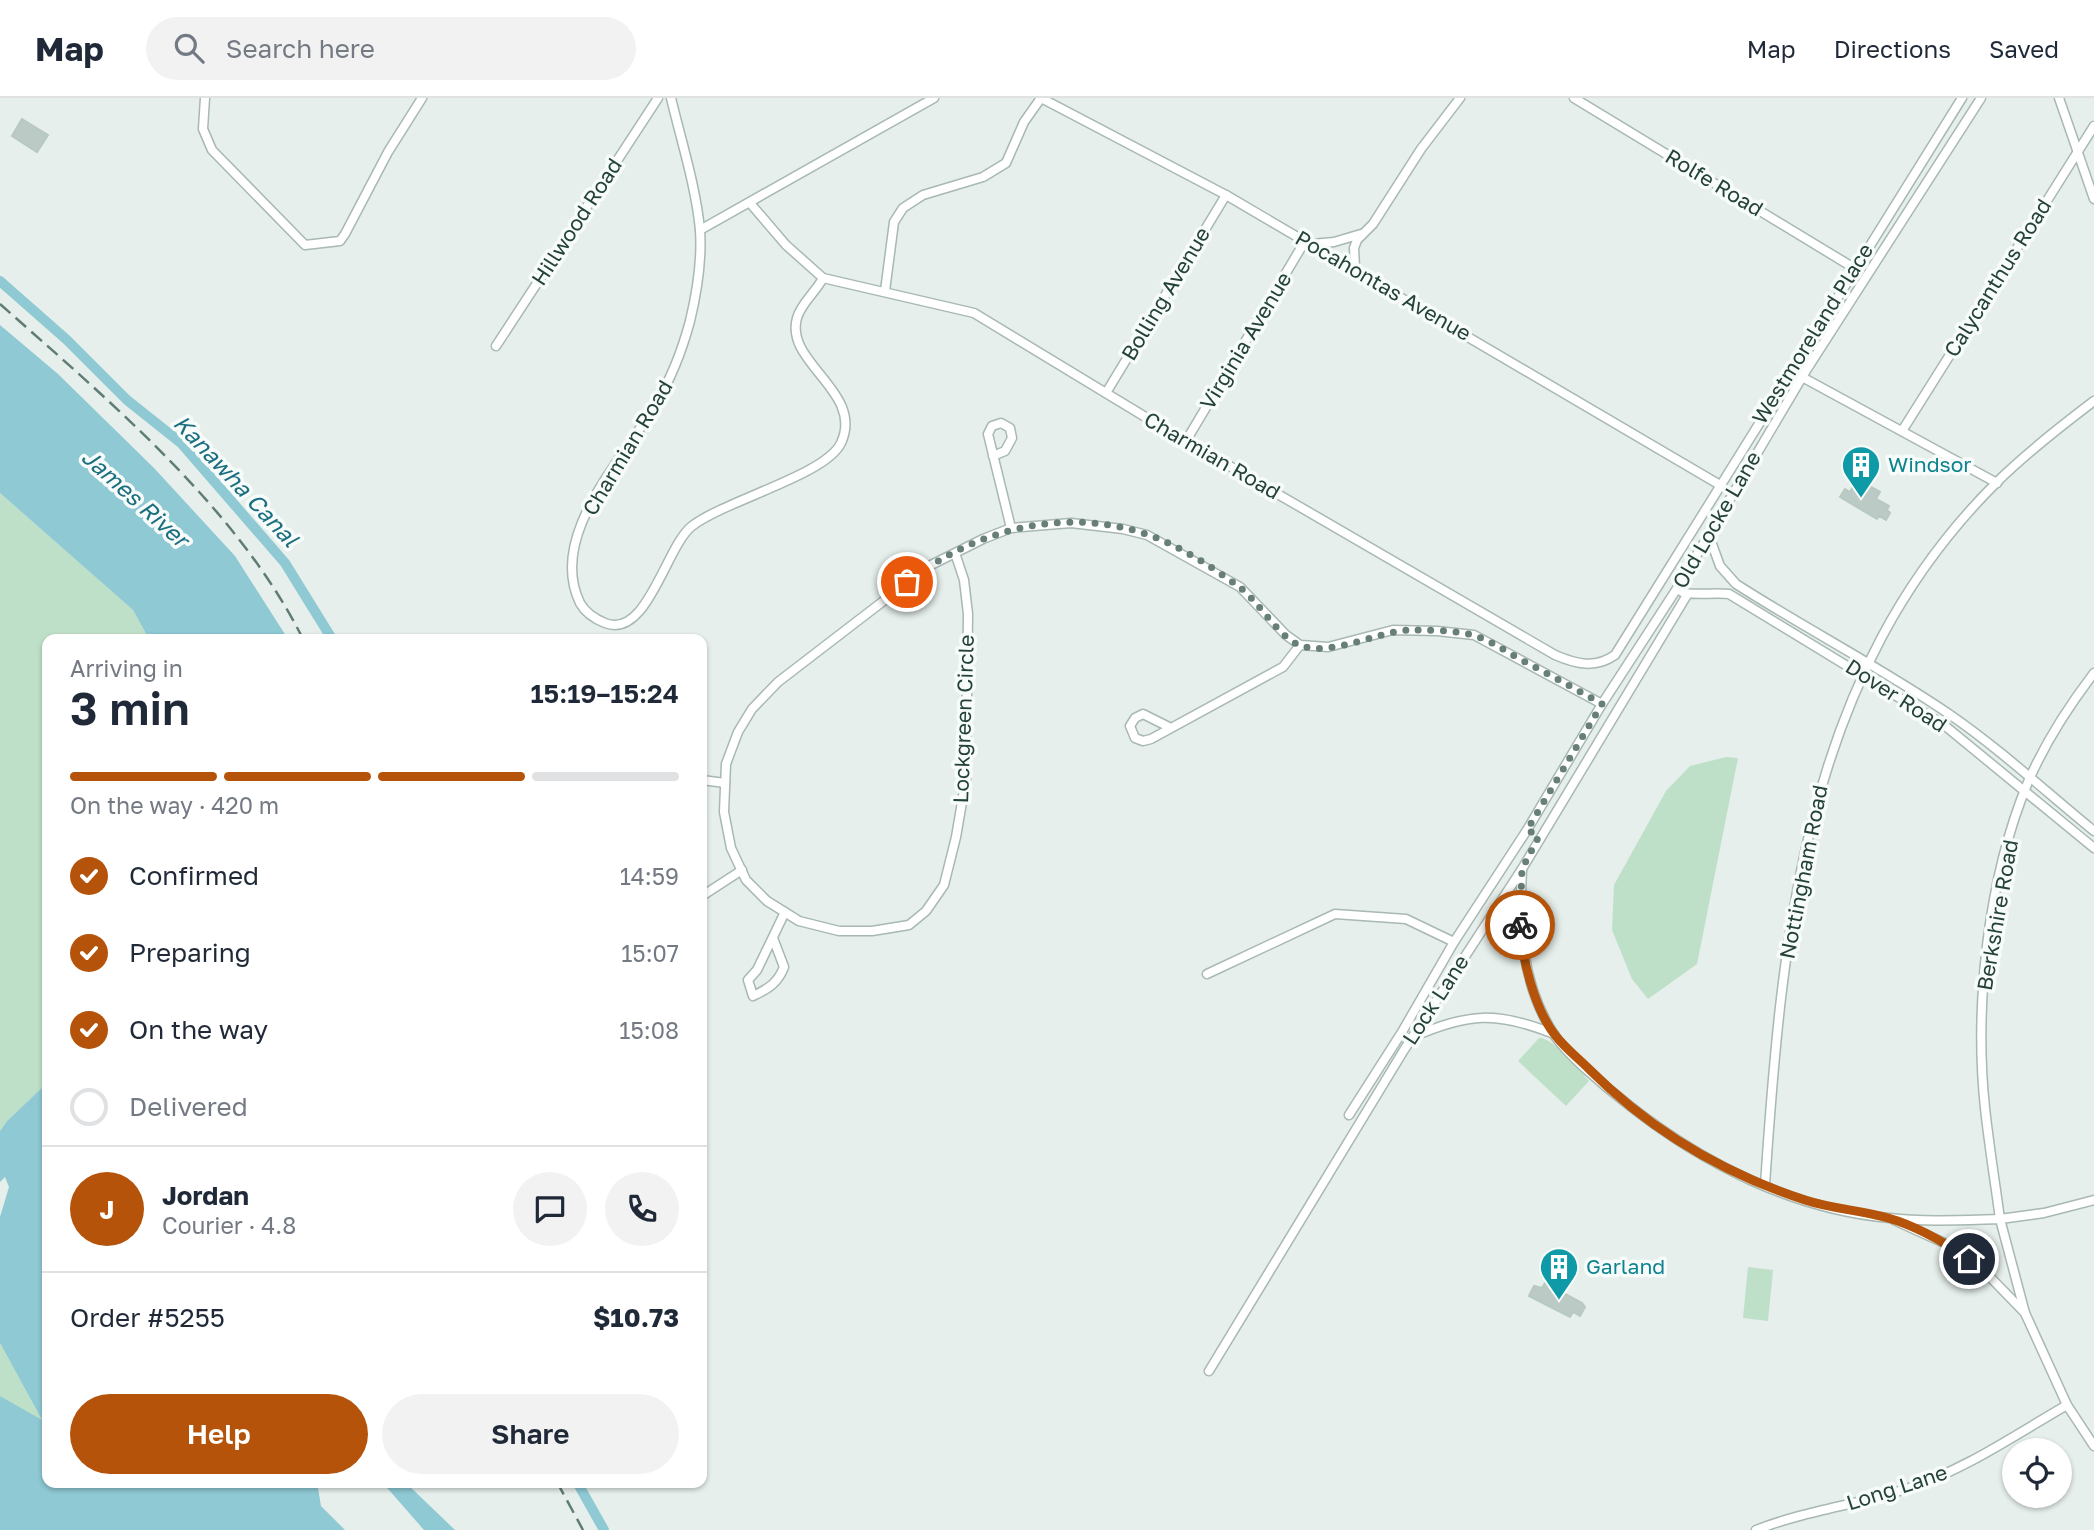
<!DOCTYPE html>
<meta charset="utf-8">
<style>
:root{--surface:#fff;--page:#f2f2f3;--text:#1f2937;--muted:#747a83;--line:#e0e1e3;--accent:#b45309}
body{margin:0;font-family:"Golos Text",sans-serif;background:var(--page);color:var(--text);height:100vh;display:flex;flex-direction:column;font-size:26px;white-space:nowrap}
*{box-sizing:border-box;margin:0}
p{font-size:23px;color:var(--muted)}
.icon{flex:none;width:38px;height:38px;fill:none;stroke:currentColor;stroke-width:2;stroke-linecap:round;stroke-linejoin:round}
.map{position:relative;flex:1;overflow:hidden}
.panel{position:absolute;left:42px;top:536px;width:665px;height:854px;display:flex;flex-direction:column;background:var(--surface);border-radius:14px;box-shadow:0 2px 5px #0004}
.panel>*{flex:none}
.fabs{position:absolute;left:2002px;top:1340px;display:grid;gap:14px}
.fabs a{display:grid;place-items:center;width:70px;height:70px;border-radius:50%;background:var(--surface);box-shadow:0 2px 5px #0004;font-size:35px}
.pin{position:absolute;display:grid;place-items:center;width:60px;height:60px;color:#fff;margin:-30px;border:4px solid #fff;border-radius:50%;box-shadow:0 2px 7px #0007}
.courier{position:absolute;display:grid;place-items:center;width:70px;height:70px;margin:-35px;border:5px solid #b45309;border-radius:50%;background:#fff;color:#222;box-shadow:0 2px 9px #0007}
.head em{font-style:normal;font-weight:600}
.head div{display:flex;flex-direction:column-reverse}
.head{display:flex;align-items:center;justify-content:space-between;height:119px;padding:0 28px}
h1{font-size:46px;font-weight:600;line-height:52px}
.bar{display:grid;grid-template-columns:repeat(4,1fr);gap:10px 7px;align-content:center;height:84px;padding:0 28px}
.bar i{height:9px;border-radius:5px;background:var(--line)}
.bar .active{background:var(--accent)}
.bar p{grid-column:span 4}
.line{display:flex;align-items:center;gap:18px;padding:0 28px;border-top:2px solid var(--line)}
.line div{flex:1}
.round{display:grid;place-items:center;flex:none;width:74px;height:74px;border-radius:37px;background:var(--page)}
ol{padding:0 28px;list-style:none}
li{display:flex;align-items:center;gap:21px;height:77px}
li p{margin-inline-start:auto}
li .icon{padding:7px;border-radius:50%;background:var(--accent);color:#fff;stroke-width:4}
li:last-child{color:var(--muted)}
li i{width:38px;height:38px;border:4px solid var(--line);border-radius:50%}
.action{display:flex;gap:14px;margin-top:auto;padding:14px 28px}
.action a{flex:1;height:80px;border-radius:42px;background:var(--accent);color:#fff;font-size:28px;font-weight:600;line-height:80px;text-align:center}
.action a+a{background:var(--page);color:var(--text)}
header{display:flex;align-items:center;gap:42px;box-sizing:border-box;height:98px;padding:0 35px;background:var(--surface);border-bottom:2px solid var(--line)}
header strong{font-size:33px}
nav{display:flex;gap:38px;margin-inline-start:auto;font-size:24px}
.search{width:490px;height:63px;background:var(--page);display:flex;align-items:center;gap:18px;box-sizing:border-box;padding:0 24px;border-radius:38px;color:var(--muted);font-size:26px}
.map>svg:first-child{display:block}
.green{fill:#bfe0c8}
.water{fill:#8ec9d4}
.lines{fill:none;stroke-linecap:round;stroke-linejoin:round}
.canal{stroke:#8ec9d4;stroke-width:10}
.building{fill:#bbcac4;stroke:#b8c9c2;stroke-width:2}
.minor-casing{stroke:#a8b8b2;stroke-width:11}
.minor{stroke:#fff;stroke-width:8}
.rail{stroke:#5f7d75;stroke-width:2.5;stroke-dasharray:14 7;stroke-linecap:butt}
.done{stroke:#687f78;stroke-width:7;stroke-dasharray:0 12.6}
.route{stroke:#b45309;stroke-width:9}
.labels{text-anchor:middle;stroke-width:7;stroke-linejoin:round;paint-order:stroke}
.street-label{font-size:21px;fill:#24423a;stroke:#f7fbf9}
.culture-label{font-size:21px;fill:#0d838f;stroke:#f7fbf9;text-anchor:start}
.water-label{font-size:23px;font-style:italic;fill:#1c6f80;stroke:#f7fbf9}
</style>
<header>
<strong>Map</strong>
<div class="search"><svg class="icon" aria-label="search" viewBox="0 0 24 24"><circle cx="10" cy="10" r="6"/><path d="M15 15l6 6"/></svg>Search here</div>
<nav><a>Map</a><a>Directions</a><a>Saved</a></nav>
</header>
<div class="map">
<svg width="2094" height="1432" viewBox="0 0 2094 1432">
<rect width="100%" height="100%" fill="#e6efeb"/>
<g class="green">
<path d="M0,395L133,512L149,541H47V985L7,1023L0,1033Z"/>
<path d="M1726,659L1738,660L1697,866L1648,901L1632,881L1612,832L1614,787L1666,693L1690,668Z"/>
<path d="M1539,940C1553,939 1579,972 1589,983L1566,1008L1518,963Z"/>
<path d="M1748,1169L1773,1172L1768,1223L1743,1220Z"/>
<path d="M0,1245L43,1324L0,1298Z"/>
</g>
<g class="water">
<path d="M0,227L58,276L154,370L235,458L288,541H149L133,512L0,395Z"/>
<path d="M47,985V1384H317L321,1408L345,1432H0V1298L42,1322L0,1245V1119L9,1089L5,1079L0,1084V1033L7,1023Z"/>
<path d="M382,1384H405L455,1432H424Z"/>
</g>
<g class="lines">
<g class="canal">
<path d="M0,183L67,242L127,302L181,345L285,465L332,541"/>
<path d="M577,1384L604,1432"/>
</g>
</g>
<g class="building">
<path d="M22,21L48,37L37,54L12,38Z"/>
<path d="M1857,381L1880,394L1876,401L1889,408L1887,412L1890,415L1886,422L1879,418L1877,421L1840,399L1845,391L1850,394Z"/>
<path d="M1545,1185L1582,1205L1585,1209L1580,1218L1573,1214L1570,1219L1529,1198L1534,1188L1542,1190Z"/>
</g>
<g class="lines">
<g class="minor-casing">
<g id="minor">
<path d="M205,0L203,31L212,52L305,147L340,143L345,136L388,54L422,0"/>
<path d="M671,0C681,42 696,89 700,132C702,161 697,194 690,223C682,253 671,281 655,307C624,361 547,437 580,505C585,514 595,521 605,525C647,542 666,448 692,428C726,402 826,377 841,345C865,294 784,265 797,220C801,205 816,194 823,180"/>
<path d="M1574,0L1854,170"/>
<path d="M2059,0L2094,101"/>
<path d="M750,105L786,147L823,180L974,215L1152,323L1555,557C1576,566 1595,571 1615,557L1962,0"/>
<path d="M700,132L934,0"/>
<path d="M1312,146L1334,144L1361,136"/>
<path d="M1355,170L1354,150L1357,142L1373,126L1421,51L1460,0"/>
<path d="M885,193L894,124L903,110L923,97L983,79L1006,65L1024,24L1041,0L1226,97L1720,387"/>
<path d="M496,248L658,0"/>
<path d="M1802,279L1997,385"/>
<path d="M1106,295L1226,97"/>
<path d="M1902,333L2094,28"/>
<path d="M1186,343L1305,143"/>
<path d="M993,358L1005,353L1012,340L1010,330L1001,325L992,328L988,336L1011,430"/>
<path d="M1708,435L1720,468L1736,486C1806,531 1880,569 1949,616C2000,651 2046,694 2094,733"/>
<path d="M955,455L964,482L968,516L966,681L956,739L944,787L926,813L909,827L872,833H839L799,823L767,803L746,782L731,750L724,714L726,666L738,634L752,611L778,584L929,468L983,441L1011,430L1071,425L1123,431L1147,437L1240,489L1286,537L1300,547L1328,549L1393,532L1437,533L1474,537L1602,606"/>
<path d="M1682,494C1690,498 1716,494 1729,496L1944,627L2094,750"/>
<path d="M2094,575C2068,609 2045,645 2028,684C1988,780 1974,907 1985,1010C1989,1047 1995,1084 2000,1121L2044,1115L2094,1102"/>
<path d="M1169,629L1143,616L1135,620L1130,628L1135,640L1143,643L1151,641L1283,569L1300,547"/>
<path d="M702,682L725,685"/>
<path d="M1522,771C1519,828 1521,884 1553,935C1567,957 1608,991 1630,1008C1704,1066 1793,1111 1889,1120C1926,1124 1963,1122 2000,1121L2025,1215"/>
<path d="M702,798L742,772"/>
<path d="M773,840L784,869C778,885 768,891 753,898L748,882L757,872L785,814"/>
<path d="M1207,876L1335,816L1406,821L1454,844"/>
<path d="M1413,939C1468,915 1497,913 1554,936"/>
<path d="M1349,1017L1402,934L1454,844L1527,732L1602,606L1676,492L1807,271L1981,0"/>
<path d="M1765,1087C1782,833 1805,575 1996,385C2026,355 2061,328 2094,303"/>
<path d="M1894,1122L1951,1148L1990,1179L2025,1215L2067,1307L2094,1348"/>
<path d="M1209,1273L1404,952L1522,771L1687,497"/>
<path d="M1756,1432C1804,1413 1856,1407 1906,1391C1963,1373 2015,1337 2067,1307"/>
</g>
</g>
<use href="#minor" class="minor"/>
<g class="rail">
<path d="M0,206C108,302 237,409 303,541"/>
<path d="M557,1384L583,1432"/>
</g>
</g>
<g class="lines">
<path class="done" d="M907,484C975,432 1063,408 1146,436C1178,447 1211,468 1238,488C1259,503 1277,538 1299,547C1331,560 1378,532 1413,532C1433,532 1456,532 1476,538C1491,543 1504,552 1518,560C1546,575 1574,590 1602,606L1527,732L1539,738L1522,771L1520,827"/>
<path class="route" d="M1520,827C1522,860 1534,910 1555,937C1565,950 1578,960 1589,971C1651,1033 1722,1075 1805,1102C1832,1111 1861,1112 1888,1120C1917,1128 1944,1144 1969,1161"/>
</g>
<defs>
<g id="building-pin" transform="scale(2.0125)"><path d="M0 17L-7.5 6A9.5 9.5 0 1 1 7.5 6Z" fill="#0f9aa8" stroke="#f7fbf9"/><path d="M-4-6H4V6H1V3H-1V6H-4ZM-2.5-4.3h1.7v1.8h-1.7ZM.8-4.3h1.7v1.8H.8ZM-2.5-1h1.7V.8h-1.7ZM.8-1h1.7V.8H.8Z" fill="#fff"/></g>
</defs>
<g fill-rule="evenodd">
<use href="#building-pin" x="1861" y="367"/>
<use href="#building-pin" x="1559" y="1169"/>
</g>
<g class="labels">
<g class="street-label">
<text transform="translate(1714 85) rotate(31)" y="7">Rolfe Road</text>
<text transform="translate(577 124) rotate(-57)" y="7">Hillwood Road</text>
<text transform="translate(1998 180) rotate(-58)" y="7">Calycanthus Road</text>
<text transform="translate(1383 188) rotate(30)" y="7">Pocahontas Avenue</text>
<text transform="translate(1166 196) rotate(-59)" y="7">Bolling Avenue</text>
<text transform="translate(1813 236) rotate(-58)" y="7">Westmoreland Place</text>
<text transform="translate(1246 243) rotate(-59)" y="7">Virginia Avenue</text>
<text transform="translate(628 350) rotate(-59)" y="7">Charmian Road</text>
<text transform="translate(1212 358) rotate(30)" y="7">Charmian Road</text>
<text transform="translate(1717 422) rotate(-60)" y="7">Old Locke Lane</text>
<text transform="translate(1896 598) rotate(33)" y="7">Dover Road</text>
<text transform="translate(964 621) rotate(-88)" y="7">Lockgreen Circle</text>
<text transform="translate(1804 774) rotate(-79)" y="7">Nottingham Road</text>
<text transform="translate(1998 817) rotate(-80)" y="7">Berkshire Road</text>
<text transform="translate(1436 902) rotate(-57)" y="7">Lock Lane</text>
<text transform="translate(1897 1390) rotate(-18)" y="7">Long Lane</text>
</g>
<g class="culture-label">
<text x="1888" y="374">Windsor</text>
<text x="1586" y="1176">Garland</text>
</g>
<g class="water-label">
<text transform="translate(236 383) rotate(47)" y="8">Kanawha Canal</text>
<text transform="translate(135 400) rotate(42)" y="8">James River</text>
</g>
</g>
</svg>
<div class="fabs">
<a><svg class="icon" aria-label="locate" viewBox="0 0 24 24"><circle cx="12" cy="12" r="6"/><path d="M12 2v4M12 18v4M2 12h4M18 12h4"/></svg></a>
</div>
<div class="pin" style="left:907px;top:484px;background:#ea580c"><svg class="icon" aria-label="bag" viewBox="0 0 24 24"><path d="M5 8h14l-1 12H6zM9 8a3 3 0 0 1 6 0"/></svg></div>
<div class="pin" style="left:1969px;top:1161px;background:#1f2937"><svg class="icon" aria-label="home" viewBox="0 0 24 24"><path d="M3 11l9-7 9 7M6 9v11h12V9"/></svg></div>
<div class="courier" style="left:1520px;top:827px"><svg class="icon" aria-label="bike" viewBox="0 0 24 24"><circle cx="6" cy="16" r="4"/><circle cx="18" cy="16" r="4"/><path d="M6 16l4-8h5l3 8M10 8l3 8H6M13 5h3"/></svg></div>
<section class="panel">
<div class="head"><div><h1>3 min</h1><p>Arriving in</p></div><em>15:19–15:24</em></div>
<div class="bar"><i class="active"></i><i class="active"></i><i class="active"></i><i></i><p>On the way · 420 m</p></div>
<ol>
<li><svg class="icon" aria-label="check" viewBox="0 0 24 24"><path d="M5 12l5 5 9-10"/></svg>Confirmed<p>14:59</p></li>
<li><svg class="icon" aria-label="check" viewBox="0 0 24 24"><path d="M5 12l5 5 9-10"/></svg>Preparing<p>15:07</p></li>
<li><svg class="icon" aria-label="check" viewBox="0 0 24 24"><path d="M5 12l5 5 9-10"/></svg>On the way<p>15:08</p></li>
<li><i></i>Delivered</li>
</ol>
<div class="line" style="height:126px"><b class="round" style="background:var(--accent);color:#fff">J</b><div><b>Jordan</b><p>Courier · 4.8</p></div><a class="round"><svg class="icon" aria-label="chat" viewBox="0 0 24 24"><path d="M4 5h16v11H9l-5 4z"/></svg></a><a class="round"><svg class="icon" aria-label="phone" viewBox="0 0 24 24"><path d="M5 4h4l2 5-3 2q2 4 5 5l2-3 5 2v4C11 20 4 13 5 4z"/></svg></a></div>
<div class="line" style="height:91px"><div>Order #5255</div><b>$10.73</b></div>
<div class="action"><a>Help</a><a>Share</a></div>
</section>
</div>
